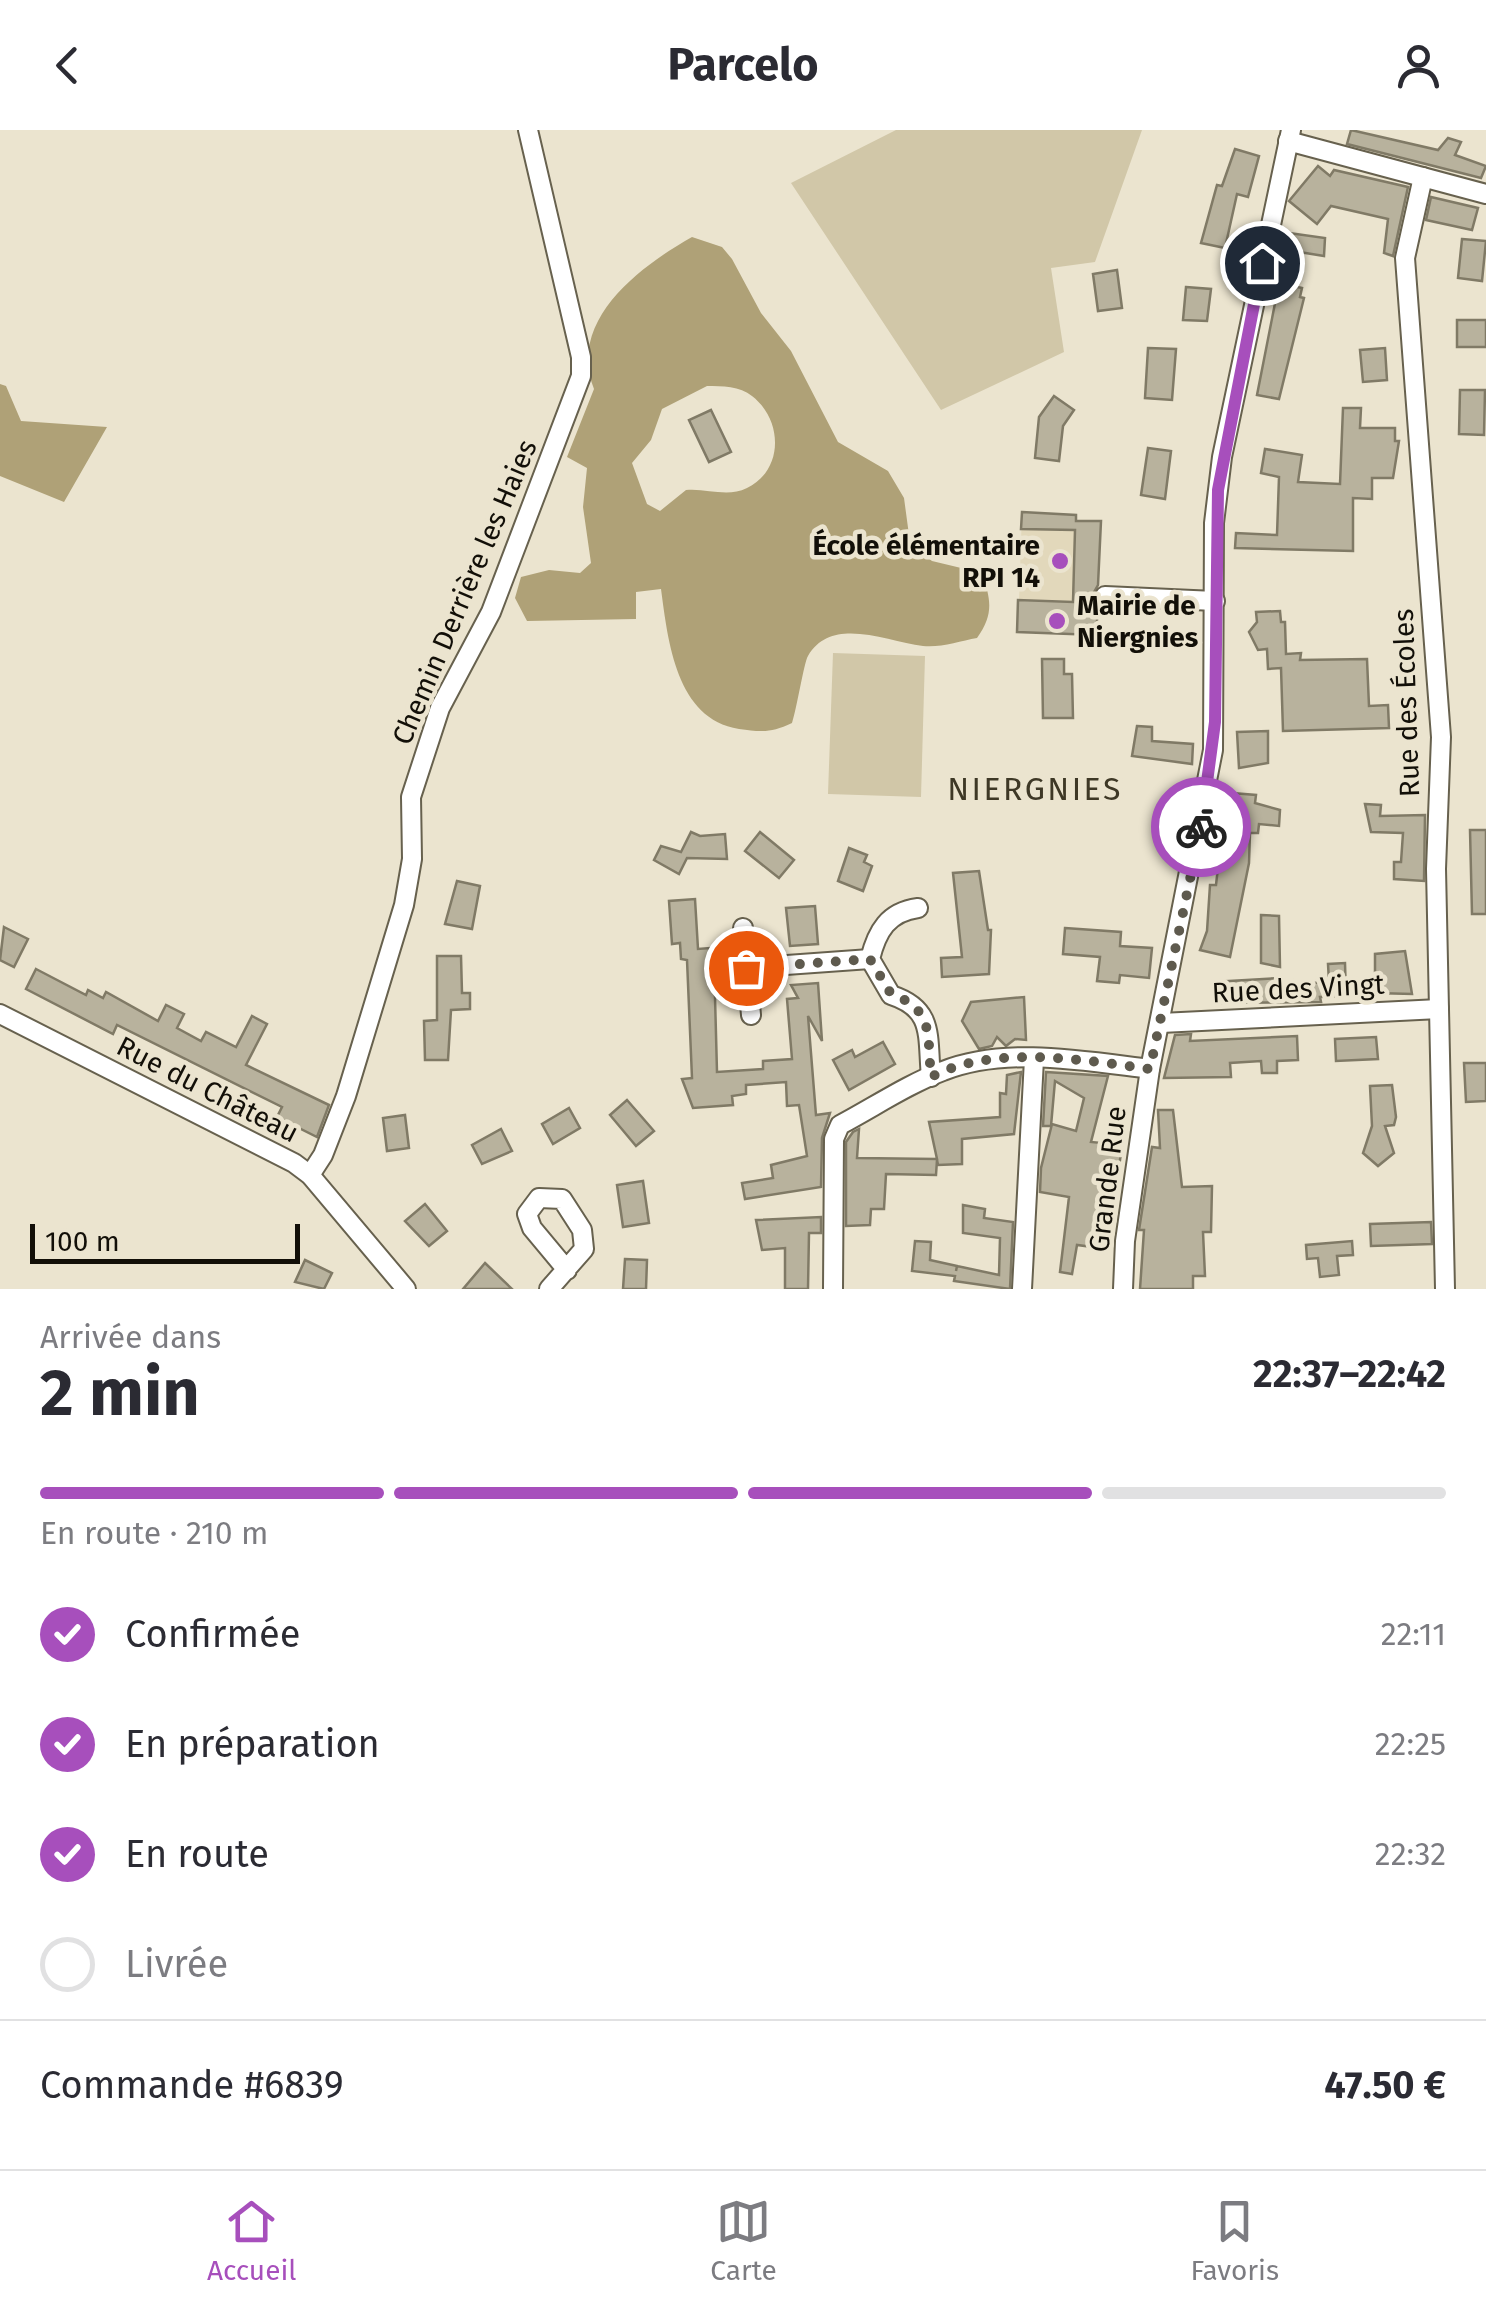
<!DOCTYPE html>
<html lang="fr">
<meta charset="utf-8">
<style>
:root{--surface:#fff;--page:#f2f2f3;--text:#2b2b33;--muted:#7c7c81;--line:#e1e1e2;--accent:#a74fbc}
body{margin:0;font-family:"Fira Sans",sans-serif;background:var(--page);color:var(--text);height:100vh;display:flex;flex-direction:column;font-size:38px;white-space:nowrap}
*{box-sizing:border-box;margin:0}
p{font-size:32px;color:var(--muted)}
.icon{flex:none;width:55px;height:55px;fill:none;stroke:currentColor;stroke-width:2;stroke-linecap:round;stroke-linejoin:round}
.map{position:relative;height:1159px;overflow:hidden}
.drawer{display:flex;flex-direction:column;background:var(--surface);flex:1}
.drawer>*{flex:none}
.scale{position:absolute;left:30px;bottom:25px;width:270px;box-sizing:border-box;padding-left:10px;border:5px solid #120f08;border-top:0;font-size:28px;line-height:35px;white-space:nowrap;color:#120f08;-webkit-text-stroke:8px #ebe4cf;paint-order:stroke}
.pin{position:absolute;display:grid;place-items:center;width:85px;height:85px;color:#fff;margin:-42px;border:5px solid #fff;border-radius:50%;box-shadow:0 2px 10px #0007}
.courier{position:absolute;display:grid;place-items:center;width:100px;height:100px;margin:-50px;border:8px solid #a74fbc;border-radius:50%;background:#fff;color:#222;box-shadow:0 2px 12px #0007}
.headline em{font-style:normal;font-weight:700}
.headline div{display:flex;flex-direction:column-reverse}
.headline{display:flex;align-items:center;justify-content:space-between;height:170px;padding:0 40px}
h1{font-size:65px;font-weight:700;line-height:75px}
.bar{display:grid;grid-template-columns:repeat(4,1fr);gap:15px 10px;align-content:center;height:120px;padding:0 40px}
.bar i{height:12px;border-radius:8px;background:var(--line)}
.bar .selected{background:var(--accent)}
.bar p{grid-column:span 4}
.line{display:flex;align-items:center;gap:25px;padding:0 40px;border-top:2px solid var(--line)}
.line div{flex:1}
ol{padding:0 40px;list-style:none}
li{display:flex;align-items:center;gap:30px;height:110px}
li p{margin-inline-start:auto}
li .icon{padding:10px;border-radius:50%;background:var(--accent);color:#fff;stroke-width:4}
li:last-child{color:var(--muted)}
li i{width:55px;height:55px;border:5px solid var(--line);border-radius:50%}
header{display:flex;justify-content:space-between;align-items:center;height:130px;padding:0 40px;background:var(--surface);font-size:45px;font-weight:700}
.tabs{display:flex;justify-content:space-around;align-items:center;height:140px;border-top:2px solid var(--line);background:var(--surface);font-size:28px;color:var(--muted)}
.tabs a{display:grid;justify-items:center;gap:5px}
.tabs .selected{color:var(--accent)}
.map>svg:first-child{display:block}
.built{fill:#e2d8bb}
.green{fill:#d1c7a8}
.forest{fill:#afa177;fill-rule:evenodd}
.building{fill:#b8b29d;stroke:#807a66;stroke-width:2.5}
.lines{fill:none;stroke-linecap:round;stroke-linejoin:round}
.minor-casing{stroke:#67614e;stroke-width:22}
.minor{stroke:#fff;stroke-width:18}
.done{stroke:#5e5a4e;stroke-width:10;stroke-dasharray:0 18}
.route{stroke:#a74fbc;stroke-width:12}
.poi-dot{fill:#a74fbc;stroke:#ebe4cf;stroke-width:4}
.labels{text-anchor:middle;stroke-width:9;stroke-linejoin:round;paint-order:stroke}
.poi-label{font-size:28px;font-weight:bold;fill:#120f08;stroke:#ebe4cf;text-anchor:end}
.street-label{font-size:28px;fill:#120f08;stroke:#ebe4cf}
.quarter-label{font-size:32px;letter-spacing:2.5px;fill:#3e3826;stroke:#ebe4cf}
</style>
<header><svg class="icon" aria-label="back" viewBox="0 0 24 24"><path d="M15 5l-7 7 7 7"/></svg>Parcelo<svg class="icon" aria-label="person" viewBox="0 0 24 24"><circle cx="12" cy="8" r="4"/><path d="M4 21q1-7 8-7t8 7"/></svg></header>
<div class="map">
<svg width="1486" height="1159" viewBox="0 0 1486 1159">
<rect width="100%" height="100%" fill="#ebe4cf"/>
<path class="built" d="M1022,382L1076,385L1077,391H1101L1098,473L1019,470Z"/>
<g class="green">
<path d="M896,0H1142L1095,132L1051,138L1064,222L941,280L791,53Z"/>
<path d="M833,523L925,526L921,667L828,664Z"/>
</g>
<g class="forest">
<path d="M692,107L722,117L732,129L761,183L791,221L838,312L888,341L904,368L909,405L918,420L932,431L982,443C991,470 994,484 977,508C960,511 940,518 923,516C887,512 832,485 808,526C804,532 797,578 792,593C771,603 761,602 739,599C676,589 668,511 661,459L636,462V489L527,491L515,468L521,447L549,440L580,443L591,433L583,377L587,338L567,327L594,259C567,191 639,137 692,107ZM707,256C722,256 740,256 752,266C783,290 784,340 747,358C727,368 707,358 686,360L660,381L647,374L632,333L651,310L662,279Z"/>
<path d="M0,254L6,256L21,291L107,297L64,372L0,346Z"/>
</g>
<g class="building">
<path d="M1351,0L1438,20L1448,8L1461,12L1455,25L1486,36L1481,48L1347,14Z"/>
<path d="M1235,19L1259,26L1248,67L1237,64L1225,118L1201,113L1217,55L1222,56Z"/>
<path d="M1318,36L1330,46L1334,40L1408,57L1393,126L1384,123L1388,89L1331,76L1317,94L1289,71Z"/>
<path d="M1431,67L1478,78L1472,100L1426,90Z"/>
<path d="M1282,102L1325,108L1324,126L1293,121L1290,138L1275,135Z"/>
<path d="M1462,109L1486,111L1482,151L1458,148Z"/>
<path d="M1117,140L1122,178L1098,181L1093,144Z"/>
<path d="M1279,153L1302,158L1300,167L1304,168L1279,269L1257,265Z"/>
<path d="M1186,157L1211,159L1207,191L1183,190Z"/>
<rect x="1457" y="190" width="29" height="27"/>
<path d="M1148,218L1176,219L1172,270L1145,268Z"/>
<path d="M1385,218L1387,250L1363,252L1360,220Z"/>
<path d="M1460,260H1485L1484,305L1459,304Z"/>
<path d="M1054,266L1074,280L1063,296L1059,331L1035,328L1039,287Z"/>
<path d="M1343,278H1361L1360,298H1395V311H1399L1393,348H1372V369L1353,368V421L1235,418L1236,403L1277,405L1279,347L1261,343L1265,319L1302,325L1298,352L1340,354Z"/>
<path d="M711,280L731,322L709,332L689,290Z"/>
<path d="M1148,318L1171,321L1165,369L1141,365Z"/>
<path d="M1022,382L1076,385V391H1101L1098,455L1093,464L1098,476L1096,505L1017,502L1018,470L1073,472L1075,400L1021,399Z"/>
<path d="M1280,481L1281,492H1285L1286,524L1301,523L1300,530L1367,529L1369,576L1388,575L1389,598L1283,601L1281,538L1268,539L1267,519L1258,520L1249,502L1257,492L1256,482Z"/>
<path d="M1042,529H1064V544H1072L1073,588H1043Z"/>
<path d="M1137,596L1152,597V611L1193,614L1192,634L1132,626Z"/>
<path d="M1268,601V633L1239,638L1237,602Z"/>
<path d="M1232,663L1256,665L1255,673L1280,680L1279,696L1259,694L1258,703H1250L1249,733L1230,827L1200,820L1207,801L1210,755H1216L1222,702H1229Z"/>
<path d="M1365,674L1381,675L1380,686L1425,685L1424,751L1394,749V732H1401L1403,703L1371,702Z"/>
<path d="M1470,700H1486V784H1472Z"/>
<path d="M691,702L700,706L725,704L727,729L687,728L679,744L654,730L661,716L681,722Z"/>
<path d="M760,702L794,730L779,748L745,721Z"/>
<path d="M849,718L867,725L864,732L872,736L863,761L838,751Z"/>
<path d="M979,741L988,800H991L989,844L942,847L941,828L962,827L953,743Z"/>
<path d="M457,751L480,756L472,799L445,794Z"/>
<path d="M695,769L698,819L710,818L714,829L717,942L763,939V931L792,929L787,869L798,868L791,855L818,853L822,911L808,886L816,985L830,983L822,1008L821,1057L745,1069L742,1053L773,1048L771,1035L807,1026L799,975L787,976L786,952L746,955V964L732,966L733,975L693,978L682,949L692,948L687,830L681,829L680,813L672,814L669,771Z"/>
<path d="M815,776L818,814L790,816L786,778Z"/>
<path d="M1261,785L1279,786L1280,837L1261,833Z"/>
<path d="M4,797L28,809L14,837L0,830Z"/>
<path d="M1065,798L1121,802L1120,816L1152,818L1149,848L1120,845L1119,853L1097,851L1100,827L1063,824Z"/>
<path d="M1405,821L1412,864L1375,863V824Z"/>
<path d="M437,826H461L462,863H470V879L451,880L448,930H425L424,891L437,890Z"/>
<path d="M1345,833L1346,866L1320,867L1321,872L1213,873V852L1280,848V855L1329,852L1328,834Z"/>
<path d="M36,839L86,865L88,860L103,868L106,862L158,891L166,875L184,884L177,898L201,911L206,902L236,917L252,886L267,894L246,935L329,975L317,1007L277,987L282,977L117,895L113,904L26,859Z"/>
<path d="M1024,867L1026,910L1015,909L1006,916L997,907L992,916L979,919L962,891L971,872Z"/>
<path d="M1191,904L1190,911L1297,906L1298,930L1277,931V943H1262L1261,931L1230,933L1231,947L1164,948L1175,905Z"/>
<path d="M1376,907L1378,929L1336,931L1335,909Z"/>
<path d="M883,912L895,934L849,960L833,930L852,920L855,927Z"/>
<path d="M1464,933H1486V971L1466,972Z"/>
<path d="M1021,942L1014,1004L962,1009V1034L938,1035L937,1030L936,1045L886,1044L884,1079H871L870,1095L846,1096V1012L853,1002L859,999L857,1028L937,1029L929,992L1000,987V963L1006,964L1007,945Z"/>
<path d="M1046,942L1108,946L1091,1012L1122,1015L1108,1119L1077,1115L1072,1144L1060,1142L1069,1067L1040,1062L1041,1038L1052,994L1076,1001L1084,968L1055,951L1051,996H1043Z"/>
<path d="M1392,955L1396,987L1394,995L1385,996L1394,1023L1378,1036L1363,1023L1372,996L1370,956Z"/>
<path d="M627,970L654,1001L636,1016L610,985Z"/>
<path d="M569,978L580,998L553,1014L542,994Z"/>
<path d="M1158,980H1173L1182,1057L1212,1056L1211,1102H1203L1205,1146H1193V1159H1140L1144,1100H1139L1152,1017L1160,1018Z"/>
<path d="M405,985L409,1018L387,1021L383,988Z"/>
<path d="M501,999L512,1021L482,1034L472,1015Z"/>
<path d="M643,1051L649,1093L623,1097L617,1055Z"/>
<path d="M425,1074L447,1101L429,1116L405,1091Z"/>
<path d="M963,1075L985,1079L984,1088L1013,1092L1010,1159L954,1151L955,1146L912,1141L915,1111L931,1112L930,1130L957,1136L956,1141L957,1136L999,1145L1000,1108L963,1103Z"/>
<path d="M821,1087V1103H809L808,1159H785V1118L762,1120L756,1090Z"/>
<path d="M1431,1092L1432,1114L1371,1116L1370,1094Z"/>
<path d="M1352,1111L1353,1125L1337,1126L1339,1145L1320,1147L1318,1128L1307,1129L1306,1115Z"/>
<path d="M625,1129L647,1130L646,1159H623Z"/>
<path d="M305,1130L332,1143L324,1159L295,1152Z"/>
<path d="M485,1133L512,1159H463Z"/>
</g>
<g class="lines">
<g class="minor-casing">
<g id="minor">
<path d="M1288,11L1486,64"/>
<path d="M1423,47L1405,128L1441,607L1436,739L1445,1159"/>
<path d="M1105,466L1215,471"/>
<path d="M918,778C888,782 877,801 870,829L891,865C935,879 927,907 931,947"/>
<path d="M743,798L751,885"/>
<path d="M746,838L870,829"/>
<path d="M0,884L294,1033L310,1045L406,1159"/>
<path d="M1161,893L1439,879"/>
<path d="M310,1045L323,1025L346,966L404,775L412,729L411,667L440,578L491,482L581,246V227L528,0"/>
<path d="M549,1159L584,1119L582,1100L562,1069L539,1068L527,1084L532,1098L567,1140"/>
<path d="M833,1159L834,1009L840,995C874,977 908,954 943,941C1006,916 1085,931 1150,939"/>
<path d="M1022,1159L1034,929"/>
<path d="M1123,1159L1125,1111L1150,939L1213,620L1214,393L1222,327L1291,0"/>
</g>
</g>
<use href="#minor" class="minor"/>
</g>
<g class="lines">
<path class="done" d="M746,838L870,829L891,864C935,879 927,907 931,947C994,914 1082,930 1150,939L1201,697"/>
<path class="route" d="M1201,697L1215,592L1218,360L1262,133"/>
</g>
<g class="poi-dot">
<circle cx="1060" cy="431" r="10"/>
<circle cx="1057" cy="491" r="10"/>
</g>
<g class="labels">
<g class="poi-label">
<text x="1040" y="425">École élémentaire<tspan x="1040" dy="32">RPI 14</tspan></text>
<text x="1077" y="485" text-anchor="start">Mairie de<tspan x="1077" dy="32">Niergnies</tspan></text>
</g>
<g class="street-label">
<text transform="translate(464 462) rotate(-67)" y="10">Chemin Derrière les Haies</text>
<text transform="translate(1406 573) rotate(-92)" y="10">Rue des Écoles</text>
<text transform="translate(1298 858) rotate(-3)" y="10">Rue des Vingt</text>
<text transform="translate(208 959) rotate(27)" y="10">Rue du Château</text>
<text transform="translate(1107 1049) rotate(-83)" y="10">Grande Rue</text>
</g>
<g class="quarter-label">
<text x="1035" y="670">NIERGNIES</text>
</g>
</g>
</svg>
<div class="scale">100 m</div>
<div class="pin" style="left:746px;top:838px;background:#ea580c"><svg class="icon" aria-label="bag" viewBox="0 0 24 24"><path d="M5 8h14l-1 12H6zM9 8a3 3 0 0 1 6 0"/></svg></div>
<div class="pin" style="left:1262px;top:133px;background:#1f2937"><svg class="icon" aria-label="home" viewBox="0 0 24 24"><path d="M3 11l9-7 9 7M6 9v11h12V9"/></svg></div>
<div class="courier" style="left:1201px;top:697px"><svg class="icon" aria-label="bike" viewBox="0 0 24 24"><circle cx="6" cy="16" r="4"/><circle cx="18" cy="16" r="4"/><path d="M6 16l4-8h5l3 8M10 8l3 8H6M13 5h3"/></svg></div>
</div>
<section class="drawer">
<div class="headline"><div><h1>2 min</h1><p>Arrivée dans</p></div><em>22:37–22:42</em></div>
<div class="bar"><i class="selected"></i><i class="selected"></i><i class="selected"></i><i></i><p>En route · 210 m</p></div>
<ol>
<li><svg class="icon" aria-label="check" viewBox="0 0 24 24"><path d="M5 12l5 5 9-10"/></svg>Confirmée<p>22:11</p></li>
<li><svg class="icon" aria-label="check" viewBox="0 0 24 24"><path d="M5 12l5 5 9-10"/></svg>En préparation<p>22:25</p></li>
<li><svg class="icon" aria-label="check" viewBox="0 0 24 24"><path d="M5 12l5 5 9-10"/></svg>En route<p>22:32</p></li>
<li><i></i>Livrée</li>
</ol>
<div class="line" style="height:130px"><div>Commande #6839</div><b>47.50 €</b></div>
</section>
<nav class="tabs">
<a class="selected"><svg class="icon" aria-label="home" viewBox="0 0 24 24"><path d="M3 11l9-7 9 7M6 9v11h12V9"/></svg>Accueil</a>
<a><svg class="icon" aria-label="map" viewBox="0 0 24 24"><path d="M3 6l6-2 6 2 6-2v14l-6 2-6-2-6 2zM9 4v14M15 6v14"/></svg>Carte</a>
<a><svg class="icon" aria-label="saved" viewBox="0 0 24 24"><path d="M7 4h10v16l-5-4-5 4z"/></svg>Favoris</a>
</nav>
